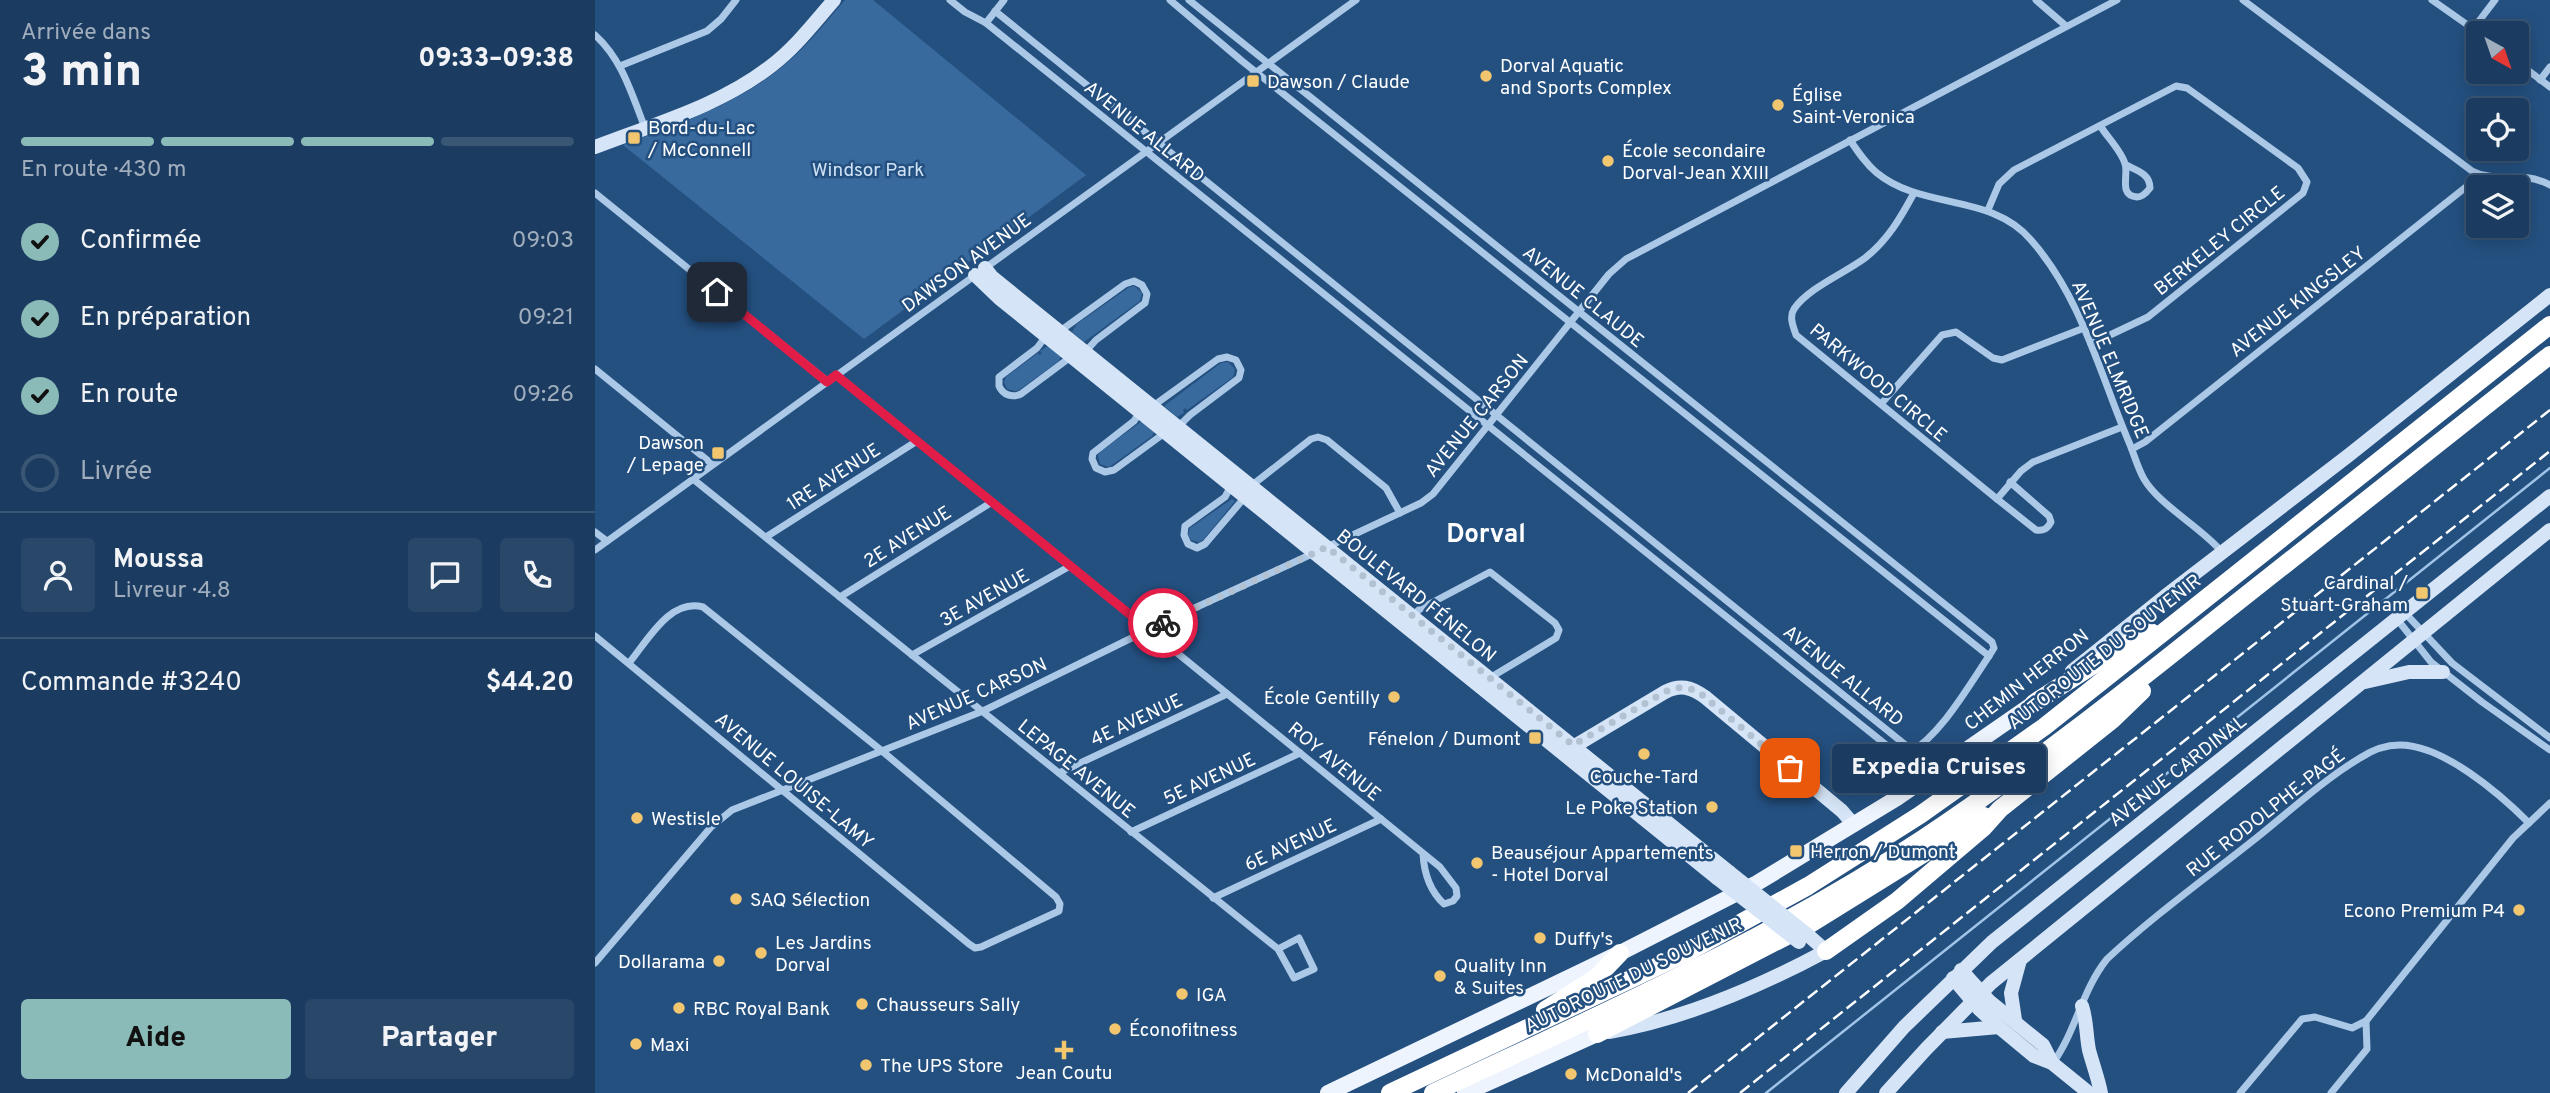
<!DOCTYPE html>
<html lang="fr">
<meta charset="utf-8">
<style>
:root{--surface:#1b3c60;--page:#284769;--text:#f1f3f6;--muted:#a0adbd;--line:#395675;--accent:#8bbbb9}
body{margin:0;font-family:Overpass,sans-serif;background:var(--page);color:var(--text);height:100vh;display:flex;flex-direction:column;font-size:26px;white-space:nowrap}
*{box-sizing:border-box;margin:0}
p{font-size:23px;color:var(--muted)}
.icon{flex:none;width:38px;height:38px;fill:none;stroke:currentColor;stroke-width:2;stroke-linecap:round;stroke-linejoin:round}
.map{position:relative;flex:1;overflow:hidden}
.sheet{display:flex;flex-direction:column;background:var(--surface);width:595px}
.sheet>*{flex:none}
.needle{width:46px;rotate:140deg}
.controls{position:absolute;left:1871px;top:21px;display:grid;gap:14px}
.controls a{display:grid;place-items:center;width:63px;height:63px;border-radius:7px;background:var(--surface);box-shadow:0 4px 18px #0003,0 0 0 2px var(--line);font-size:35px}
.pin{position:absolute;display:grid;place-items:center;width:60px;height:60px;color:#fff;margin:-30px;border-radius:14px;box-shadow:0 4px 10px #0006}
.courier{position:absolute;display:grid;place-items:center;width:70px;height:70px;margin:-35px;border:5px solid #e11d48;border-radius:50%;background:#fff;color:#222;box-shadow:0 2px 9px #0007}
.bubble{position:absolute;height:49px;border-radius:7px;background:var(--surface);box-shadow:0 4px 18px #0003,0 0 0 2px var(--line);font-size:23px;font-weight:800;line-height:49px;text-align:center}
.head em{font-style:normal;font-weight:800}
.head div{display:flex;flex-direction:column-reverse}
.head{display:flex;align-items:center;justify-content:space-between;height:119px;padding:0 21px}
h1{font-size:46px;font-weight:800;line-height:52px}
.bar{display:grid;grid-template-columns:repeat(4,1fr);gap:10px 7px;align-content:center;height:84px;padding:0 21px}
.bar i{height:9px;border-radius:5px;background:var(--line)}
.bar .on{background:var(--accent)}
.bar p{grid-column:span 4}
.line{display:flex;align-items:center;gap:18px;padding:0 21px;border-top:2px solid var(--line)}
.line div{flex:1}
.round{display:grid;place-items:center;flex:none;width:74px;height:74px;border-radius:7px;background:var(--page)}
ol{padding:0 21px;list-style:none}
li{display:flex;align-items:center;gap:21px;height:77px}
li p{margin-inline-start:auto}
li .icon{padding:7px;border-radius:50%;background:var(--accent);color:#111;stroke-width:4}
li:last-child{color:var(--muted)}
li i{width:38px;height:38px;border:4px solid var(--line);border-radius:50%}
.button{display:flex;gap:14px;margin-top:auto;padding:14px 21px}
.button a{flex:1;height:80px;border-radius:7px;background:var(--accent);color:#111;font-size:28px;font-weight:800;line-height:80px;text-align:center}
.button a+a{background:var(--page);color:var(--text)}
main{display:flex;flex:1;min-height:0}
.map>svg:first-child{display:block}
.green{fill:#396a9e}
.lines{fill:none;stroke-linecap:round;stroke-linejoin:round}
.stream{stroke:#9fc4e7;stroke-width:2.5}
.street{stroke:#abc8e7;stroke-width:7}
.secondary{stroke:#d5e4f6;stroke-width:14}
.primary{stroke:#edf4fd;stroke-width:16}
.highway{stroke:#fff;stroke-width:18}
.rail{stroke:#fff;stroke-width:2.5;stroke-dasharray:12 5;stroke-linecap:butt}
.secondary-bridge{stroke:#d5e4f6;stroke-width:14}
.done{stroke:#b2c2d3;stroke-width:7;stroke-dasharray:0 12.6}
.route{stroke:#e11d48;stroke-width:9}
.poi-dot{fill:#f1c66f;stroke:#245080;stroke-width:2.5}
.labels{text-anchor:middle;stroke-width:5;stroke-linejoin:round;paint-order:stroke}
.poi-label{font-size:19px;fill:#fff;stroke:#245080;text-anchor:start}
.street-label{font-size:19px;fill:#fff;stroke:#245080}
.park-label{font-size:19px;fill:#cfe2f5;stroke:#245080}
.district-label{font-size:26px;font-weight:bold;fill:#fff;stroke:#245080}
</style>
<main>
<section class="sheet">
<div class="head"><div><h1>3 min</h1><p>Arrivée dans</p></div><em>09:33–09:38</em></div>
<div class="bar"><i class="on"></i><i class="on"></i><i class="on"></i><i></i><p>En route · 430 m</p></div>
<ol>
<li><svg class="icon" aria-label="check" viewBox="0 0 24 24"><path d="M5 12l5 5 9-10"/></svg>Confirmée<p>09:03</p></li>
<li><svg class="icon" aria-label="check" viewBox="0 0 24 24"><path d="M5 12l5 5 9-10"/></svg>En préparation<p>09:21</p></li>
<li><svg class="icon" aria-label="check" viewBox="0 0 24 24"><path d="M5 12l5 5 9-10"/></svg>En route<p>09:26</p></li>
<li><i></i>Livrée</li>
</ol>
<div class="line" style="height:126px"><a class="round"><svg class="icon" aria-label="person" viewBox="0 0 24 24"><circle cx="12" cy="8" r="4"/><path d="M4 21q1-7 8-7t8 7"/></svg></a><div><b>Moussa</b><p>Livreur · 4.8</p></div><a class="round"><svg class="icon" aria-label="chat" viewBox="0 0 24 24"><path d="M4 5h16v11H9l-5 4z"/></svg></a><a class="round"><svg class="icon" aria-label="phone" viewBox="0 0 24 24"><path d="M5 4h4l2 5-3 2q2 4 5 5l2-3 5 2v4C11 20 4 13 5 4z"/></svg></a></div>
<div class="line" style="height:91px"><div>Commande #3240</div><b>$44.20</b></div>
<div class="button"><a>Aide</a><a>Partager</a></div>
</section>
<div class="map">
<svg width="1955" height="1093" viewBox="0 0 1955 1093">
<rect width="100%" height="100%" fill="#245080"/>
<g class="green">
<path d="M250,0H278L491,175L269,339L28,145C83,124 141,105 187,67C211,48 230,23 250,0Z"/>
<path d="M539,286L547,293L545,301L489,342L477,332L482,324L533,288Z"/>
<path d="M453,346L466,356L464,361L424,390L420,391L412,389L409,382L411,377L443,353L444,355L447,354L445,351Z"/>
<path d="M633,362L640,369L638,377L592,410L590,408L588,410L589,413L582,417L569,406L626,363Z"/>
<path d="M547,421L559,432L557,436L517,465L514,467L505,464L503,455L506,451Z"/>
<path d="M637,499L640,501L609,539L604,542L596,540L593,535L595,528Z"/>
</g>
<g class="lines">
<path class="stream" d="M1171,1093L1955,468"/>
<g class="street">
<path d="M355,0L370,12L391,23L1300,752L1313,754C1346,735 1373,687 1394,656L1399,648L1397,642L594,0"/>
<path d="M575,0L647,61L1394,656"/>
<path d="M1441,0L1471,26"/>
<path d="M1648,0L1877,171C1902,184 1925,169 1955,185"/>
<path d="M1837,0L1884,33"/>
<path d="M400,11L1318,751"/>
<path d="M391,23L409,0"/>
<path d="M1878,29L1900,0"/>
<path d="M0,35C27,59 37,95 50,128"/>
<path d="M1922,62L1955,87"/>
<path d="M25,66L112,31L126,19L141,0"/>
<path d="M1945,80L1955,67"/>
<path d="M1506,127C1513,138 1527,152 1530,164C1534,174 1523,196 1542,197C1548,197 1552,192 1555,188C1555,174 1543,171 1531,165"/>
<path d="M1255,140C1263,152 1271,164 1282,173C1327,210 1396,193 1436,240C1486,297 1504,371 1533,440C1539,453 1542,467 1549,479C1564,505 1606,527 1627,552"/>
<path d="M0,193L232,381"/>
<path d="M1319,193C1306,217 1293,240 1270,258C1250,273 1213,288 1199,309C1194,317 1198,326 1201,335L1402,499L1426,471L1438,462L1527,427"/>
<path d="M1393,210L1404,184L1419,170L1581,86L1592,88L1703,168L1712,182L1708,193L1553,317L1496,344"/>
<path d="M465,331L530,284L539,281L547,285L552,294L550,303L501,340L490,352"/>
<path d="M451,336L442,348L404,377V386C408,395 417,398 426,394L477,356"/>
<path d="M0,369L117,464"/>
<path d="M241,375L845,867L861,888L862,896L858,901L849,904C835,891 829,872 828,854"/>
<path d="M1286,404L1347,335L1361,332L1398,358L1407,360L1489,328"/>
<path d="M558,406L623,359L632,357L641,360L646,370L644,378L595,415L583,427"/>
<path d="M545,412L539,421L498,453L497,459L501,468L510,472L519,470L571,432"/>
<path d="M1537,449L1550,442L1871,187L1882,174"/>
<path d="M98,479L683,949L699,978L719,969L704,938L683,949"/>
<path d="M636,486L630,497L590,526L589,535L593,544L602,548L610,544L650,497"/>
<path d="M656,486L716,439L723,437L732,440L791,488L805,513"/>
<path d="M1402,499L1441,530C1449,531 1452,529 1456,522L1454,516L1415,482"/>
<path d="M0,532L12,541"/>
<path d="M171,537L322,441"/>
<path d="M730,548L826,503L838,494L1014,274L1031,259L1522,0"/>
<path d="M0,550L761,0"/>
<path d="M245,597L397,502"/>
<path d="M1810,613L1857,663L1955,738"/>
<path d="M817,616L825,609L895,572L960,623L964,630L961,638L893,679"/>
<path d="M1802,619L1836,662L1887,702L1955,750"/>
<path d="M0,636L374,944L380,948L386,947L464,911L465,904L461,897L287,751L108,607C75,598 53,640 34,663"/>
<path d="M317,655L475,566"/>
<path d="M464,773L632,694"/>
<path d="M536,832L705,753"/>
<path d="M618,898L786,819"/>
<path d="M0,963L116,827L137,810L388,711L565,624L719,553"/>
<path d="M1458,1063C1481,1031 1487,990 1512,959C1558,916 1611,878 1660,839C1694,812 1728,780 1765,758C1777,750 1791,745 1805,745C1848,745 1904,793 1934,823"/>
<path d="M1645,1093L1707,1019L1720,1017L1757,1028L1771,1021L1918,838L1955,803"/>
<path d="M1736,1093L1772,1049L1771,1021"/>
</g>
<g class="secondary">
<path d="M0,147C59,124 125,106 176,66C200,48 219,23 239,0"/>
<path d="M390,268L397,277L1134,872"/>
<path d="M380,275L404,298L1122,878"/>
<path d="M1477,671L1573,594L1754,455L1955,295"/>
<path d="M1770,682L1814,672H1848"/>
<path d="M973,750L1070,692C1085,684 1096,687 1110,697L1247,811L1259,825"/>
<path d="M1366,970L1394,1001L1448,1045L1457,1063"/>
<path d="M1358,978L1384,1009L1404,1027L1439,1056L1457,1063L1494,1093"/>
<path d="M1487,1006C1492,1021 1491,1035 1494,1050C1498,1065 1503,1078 1506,1093"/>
<path d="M1420,1020L1416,993L1425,960"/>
<path d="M1014,1032C1090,1019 1164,987 1231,951L1214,936"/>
<path d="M1347,1032L1404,1027"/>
<path d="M1251,1093L1309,1027L1397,942L1955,496"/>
<path d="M1291,1093L1331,1049L1396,983L1955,530"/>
</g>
<g class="primary">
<path d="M733,1093L1025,953L1162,883L1302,798L1439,703"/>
<path d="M870,1093L1002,1034"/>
</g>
<g class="highway">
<path d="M1439,703L1530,645L1556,632"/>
<path d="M1231,951L1302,901L1388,828L1405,809L1517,720L1547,691"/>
<path d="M950,1010L1002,977L1025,953"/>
<path d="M1002,1034L1215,924L1389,816"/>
<path d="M795,1093L1091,953L1213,886L1325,815L1449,727L1955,325"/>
<path d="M838,1093C1005,1014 1175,940 1329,838C1431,770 1526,695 1621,619C1733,531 1844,443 1955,355"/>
</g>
<g class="rail">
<path d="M1093,1093L1955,410"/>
<path d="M1145,1093L1955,451"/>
</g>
<g class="secondary-bridge">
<path d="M1134,872L1214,936"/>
<path d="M1122,878L1204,942"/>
</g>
</g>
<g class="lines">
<path class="done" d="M568,623L732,547L978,745L1070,692C1082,686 1093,686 1105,693L1195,768"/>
<path class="route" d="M122,292L232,382L241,375L554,630L568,623"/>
</g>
<g class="poi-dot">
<circle cx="891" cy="76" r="7"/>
<rect x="651" y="74" width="14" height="14" rx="3.5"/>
<circle cx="1183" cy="105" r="7"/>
<rect x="32" y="131" width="14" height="14" rx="3.5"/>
<circle cx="1013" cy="161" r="7"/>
<rect x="116" y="446" width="14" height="14" rx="3.5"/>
<rect x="1820" y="586" width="14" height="14" rx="3.5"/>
<circle cx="799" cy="697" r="7"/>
<rect x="933" y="731" width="14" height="14" rx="3.5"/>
<circle cx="1049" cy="754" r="7"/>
<circle cx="1117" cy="807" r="7"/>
<circle cx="42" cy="818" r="7"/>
<rect x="1194" y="844" width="14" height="14" rx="3.5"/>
<circle cx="882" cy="863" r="7"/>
<circle cx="141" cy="899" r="7"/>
<circle cx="1924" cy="910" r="7"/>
<circle cx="945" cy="938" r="7"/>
<circle cx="166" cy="953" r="7"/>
<circle cx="124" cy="961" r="7"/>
<circle cx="845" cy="976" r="7"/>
<circle cx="587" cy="994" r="7"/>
<circle cx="267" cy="1004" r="7"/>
<circle cx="84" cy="1008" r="7"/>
<circle cx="520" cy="1029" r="7"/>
<circle cx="41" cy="1044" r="7"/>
<path d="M465.5 1039.5h7v7h7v7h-7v7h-7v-7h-7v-7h7z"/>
<circle cx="271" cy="1065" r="7"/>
<circle cx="976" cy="1074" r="7"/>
</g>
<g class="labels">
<g class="poi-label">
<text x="905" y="72">Dorval Aquatic<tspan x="905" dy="22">and Sports Complex</tspan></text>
<text x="672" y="88">Dawson / Claude</text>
<text x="1197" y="101">Église<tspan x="1197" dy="22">Saint-Veronica</tspan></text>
<text x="53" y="134">Bord-du-Lac<tspan x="53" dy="22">/ McConnell</tspan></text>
<text x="1027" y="157">École secondaire<tspan x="1027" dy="22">Dorval-Jean XXIII</tspan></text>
<text x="109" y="449" text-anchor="end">Dawson<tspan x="109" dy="22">/ Lepage</tspan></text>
<text x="1813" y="589" text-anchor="end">Cardinal /<tspan x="1813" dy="22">Stuart-Graham</tspan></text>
<text x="785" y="704" text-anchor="end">École Gentilly</text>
<text x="926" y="745" text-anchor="end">Fénelon / Dumont</text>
<text x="1049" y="783" text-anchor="middle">Couche-Tard</text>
<text x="1103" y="814" text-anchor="end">Le Poke Station</text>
<text x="56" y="825">Westisle</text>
<text x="1215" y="858">Herron / Dumont</text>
<text x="896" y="859">Beauséjour Appartements<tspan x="896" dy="22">- Hotel Dorval</tspan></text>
<text x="155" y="906">SAQ Sélection</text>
<text x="1910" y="917" text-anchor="end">Econo Premium P4</text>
<text x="959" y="945">Duffy's</text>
<text x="180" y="949">Les Jardins<tspan x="180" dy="22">Dorval</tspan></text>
<text x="110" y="968" text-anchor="end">Dollarama</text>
<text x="859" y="972">Quality Inn<tspan x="859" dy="22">&amp; Suites</tspan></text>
<text x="601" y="1001">IGA</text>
<text x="281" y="1011">Chausseurs Sally</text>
<text x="98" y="1015">RBC Royal Bank</text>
<text x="534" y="1036">Éconofitness</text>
<text x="55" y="1051">Maxi</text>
<text x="285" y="1072">The UPS Store</text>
<text x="469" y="1079" text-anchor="middle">Jean Coutu</text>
<text x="990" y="1081">McDonald's</text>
</g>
<g class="street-label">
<text transform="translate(550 131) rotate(39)" y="7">AVENUE ALLARD</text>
<text transform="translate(1624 240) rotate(-39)" y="7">BERKELEY CIRCLE</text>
<text transform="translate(371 262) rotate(-36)" y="7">DAWSON AVENUE</text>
<text transform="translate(989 296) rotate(39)" y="7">AVENUE CLAUDE</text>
<text transform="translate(1702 301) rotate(-38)" y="7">AVENUE KINGSLEY</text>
<text transform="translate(1516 359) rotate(67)" y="7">AVENUE ELMRIDGE</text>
<text transform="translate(1284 382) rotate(40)" y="7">PARKWOOD CIRCLE</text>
<text transform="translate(881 415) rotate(-51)" y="7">AVENUE CARSON</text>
<text transform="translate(238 476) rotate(-33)" y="7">1RE AVENUE</text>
<text transform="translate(312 536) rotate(-32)" y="7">2E AVENUE</text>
<text transform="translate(822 595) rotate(39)" y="7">BOULEVARD FÉNELON</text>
<text transform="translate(389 597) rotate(-29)" y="7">3E AVENUE</text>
<text transform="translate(1509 651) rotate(-38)" y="7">AUTOROUTE DU SOUVENIR</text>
<text transform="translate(1249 675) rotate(39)" y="7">AVENUE ALLARD</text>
<text transform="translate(1431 679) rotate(-38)" y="7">CHEMIN HERRON</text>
<text transform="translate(381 693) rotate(-24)" y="7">AVENUE CARSON</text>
<text transform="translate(541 719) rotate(-25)" y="7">4E AVENUE</text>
<text transform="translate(740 761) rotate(39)" y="7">ROY AVENUE</text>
<text transform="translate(482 768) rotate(39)" y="7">LEPAGE AVENUE</text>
<text transform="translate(1582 770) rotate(-38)" y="7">AVENUE CARDINAL</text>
<text transform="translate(614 778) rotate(-25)" y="7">5E AVENUE</text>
<text transform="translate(200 780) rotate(40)" y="7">AVENUE LOUISE-LAMY</text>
<text transform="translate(1670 812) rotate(-38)" y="7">RUE RODOLPHE-PAGÉ</text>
<text transform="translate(695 844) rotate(-25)" y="7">6E AVENUE</text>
<text transform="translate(1038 974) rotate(-26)" y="7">AUTOROUTE DU SOUVENIR</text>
</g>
<g class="park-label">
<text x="273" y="176">Windsor Park</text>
</g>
<g class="district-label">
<text x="891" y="542">Dorval</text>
</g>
</g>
</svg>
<div class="controls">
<a><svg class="needle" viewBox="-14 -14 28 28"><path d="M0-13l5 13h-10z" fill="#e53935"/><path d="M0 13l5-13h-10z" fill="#a0adbd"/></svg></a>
<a><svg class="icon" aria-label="locate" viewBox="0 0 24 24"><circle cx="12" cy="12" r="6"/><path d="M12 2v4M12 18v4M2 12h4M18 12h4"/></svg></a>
<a><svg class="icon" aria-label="layers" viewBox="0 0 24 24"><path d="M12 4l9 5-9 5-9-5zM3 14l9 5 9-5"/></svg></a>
</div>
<div class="pin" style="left:1195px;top:768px;background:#ea580c"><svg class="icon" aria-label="bag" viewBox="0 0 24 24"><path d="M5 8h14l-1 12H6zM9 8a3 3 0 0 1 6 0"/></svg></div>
<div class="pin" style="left:122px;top:292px;background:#1f2937"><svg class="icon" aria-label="home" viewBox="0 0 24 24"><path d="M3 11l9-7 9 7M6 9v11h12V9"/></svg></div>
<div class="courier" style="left:568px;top:623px"><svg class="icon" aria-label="bike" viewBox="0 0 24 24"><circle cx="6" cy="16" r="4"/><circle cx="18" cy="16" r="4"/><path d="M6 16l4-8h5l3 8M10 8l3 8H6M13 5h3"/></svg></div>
<div class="bubble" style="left:1237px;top:744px;width:214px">Expedia Cruises</div>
</div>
</main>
